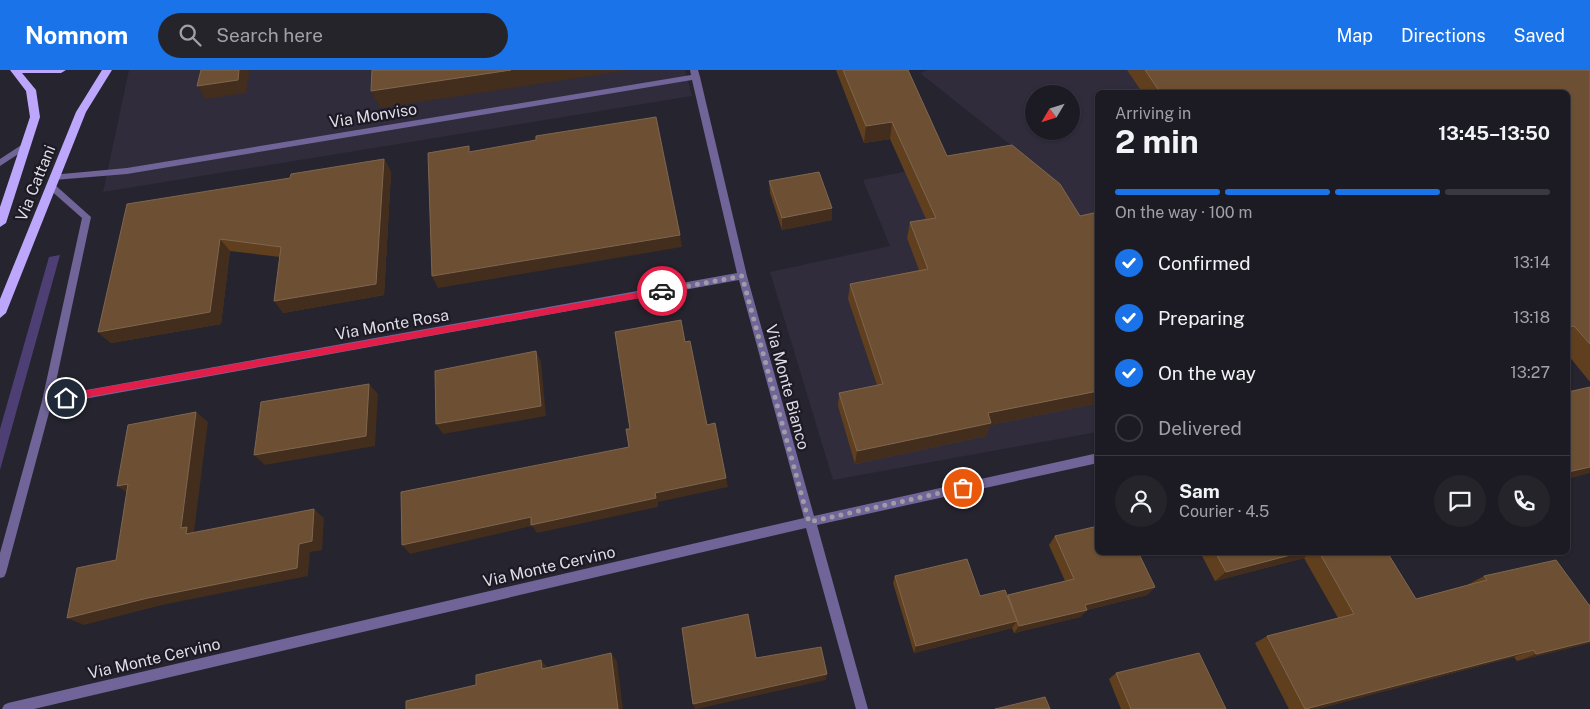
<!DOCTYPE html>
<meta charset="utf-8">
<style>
:root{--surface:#1c1b23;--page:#25242b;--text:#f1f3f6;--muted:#a0a1a6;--line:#3a3941;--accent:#1a73e8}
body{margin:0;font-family:"Public Sans",sans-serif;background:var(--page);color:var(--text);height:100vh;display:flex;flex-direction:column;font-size:19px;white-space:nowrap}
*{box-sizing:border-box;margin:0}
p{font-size:16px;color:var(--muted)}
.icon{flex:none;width:28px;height:28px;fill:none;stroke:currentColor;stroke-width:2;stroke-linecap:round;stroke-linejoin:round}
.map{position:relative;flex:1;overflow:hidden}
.details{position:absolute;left:1095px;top:20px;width:475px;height:465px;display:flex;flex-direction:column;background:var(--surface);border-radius:8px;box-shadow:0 1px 4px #0004,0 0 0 1px var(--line)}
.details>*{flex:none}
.needle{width:32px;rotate:232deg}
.fabs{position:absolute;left:1025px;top:15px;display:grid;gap:10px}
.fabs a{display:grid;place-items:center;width:55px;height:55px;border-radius:50%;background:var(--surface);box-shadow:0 1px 4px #0004,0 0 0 1px var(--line);font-size:25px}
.pin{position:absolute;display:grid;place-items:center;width:42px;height:42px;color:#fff;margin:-21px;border:2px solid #fff;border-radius:50%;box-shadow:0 1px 5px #0007}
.courier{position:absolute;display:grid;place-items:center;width:50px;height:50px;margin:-25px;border:4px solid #e11d48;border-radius:50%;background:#fff;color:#222;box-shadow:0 1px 6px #0007}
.headline em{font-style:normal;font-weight:700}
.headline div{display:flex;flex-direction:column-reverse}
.headline{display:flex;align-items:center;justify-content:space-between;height:85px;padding:0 20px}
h1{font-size:32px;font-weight:700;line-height:38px}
.bar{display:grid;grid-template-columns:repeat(4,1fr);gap:8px 5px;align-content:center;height:60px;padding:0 20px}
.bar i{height:6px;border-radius:4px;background:var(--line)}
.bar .selected{background:var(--accent)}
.bar p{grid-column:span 4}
.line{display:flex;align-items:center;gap:12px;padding:0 20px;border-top:1px solid var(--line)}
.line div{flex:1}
.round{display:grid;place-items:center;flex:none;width:52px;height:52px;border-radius:26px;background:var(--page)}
ol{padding:0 20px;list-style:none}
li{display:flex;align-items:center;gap:15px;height:55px}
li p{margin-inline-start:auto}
li .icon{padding:5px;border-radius:50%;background:var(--accent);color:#fff;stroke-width:4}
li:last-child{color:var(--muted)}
li i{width:28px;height:28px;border:2px solid var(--line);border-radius:50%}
header{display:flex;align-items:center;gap:30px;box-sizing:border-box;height:70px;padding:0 25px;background:var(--accent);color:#fff}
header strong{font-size:24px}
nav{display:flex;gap:28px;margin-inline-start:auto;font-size:18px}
.search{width:350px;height:45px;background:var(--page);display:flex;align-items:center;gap:12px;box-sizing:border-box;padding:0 18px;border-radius:28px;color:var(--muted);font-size:19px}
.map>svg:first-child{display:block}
.built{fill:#302c3c;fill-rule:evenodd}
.green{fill:#4d3f74}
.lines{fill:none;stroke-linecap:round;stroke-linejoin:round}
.street{fill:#716498;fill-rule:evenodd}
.primary{fill:#bca7fc;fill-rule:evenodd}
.wall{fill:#603f1e}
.shaded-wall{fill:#432d1c}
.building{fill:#6d5033;stroke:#7f664f}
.route{fill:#e11d48}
.done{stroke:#9e9ca5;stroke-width:5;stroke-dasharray:0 9}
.labels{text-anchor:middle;stroke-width:4.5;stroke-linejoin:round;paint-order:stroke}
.street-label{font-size:16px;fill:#dfdde5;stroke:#1d1a25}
</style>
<header>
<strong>Nomnom</strong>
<div class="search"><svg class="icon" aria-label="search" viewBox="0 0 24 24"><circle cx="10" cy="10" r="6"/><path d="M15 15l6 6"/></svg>Search here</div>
<nav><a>Map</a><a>Directions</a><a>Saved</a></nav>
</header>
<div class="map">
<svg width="1590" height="639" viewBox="0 0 1590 639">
<rect width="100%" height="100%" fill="#26242f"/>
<g class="built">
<path d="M129,0H685L692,26L103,122Z"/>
<path d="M927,0H1590L1568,22H1098L1097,362L833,410L770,202L890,176L863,110L1017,80L920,3ZM1034,24H1071V61H1034Z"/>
</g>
<path class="green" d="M60,185L0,400V359L49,187Z"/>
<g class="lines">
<g class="street">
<path d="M690,0H698L700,7L747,206L814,446L1098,383V393L817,455L868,639H856L806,458L34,639H2L4,635L8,633L804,448L739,210L51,335L6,503L4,507L0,508V483L42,331L82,148L48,118V114H54L91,147L53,326L737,203L692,10L127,104L54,110L50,107L51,105L127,98L691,5Z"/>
<path d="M23,74L26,75V79L0,96V89Z"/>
</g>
<g class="primary">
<path d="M10,0H66L61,3H22L36,20L40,47L6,153L0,157V137L30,47L26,21Z"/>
<path d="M102,0H112L86,42L6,243L0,248V229L76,42Z"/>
</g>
</g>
<g class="wall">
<path d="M836,0H908L947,86L1080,146L1098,142V333L990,355L986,366L855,394L838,336L839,323L877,315L848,229L850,214L919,200L907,168L910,152L926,149L890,69L864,73Z"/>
<path d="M1127,0H1590V312L1568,285V22H1142Z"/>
<path d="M384,89L391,102L384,225L283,243L280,187L230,181L221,254L111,273L98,262L290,108Z"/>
<path d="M769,111L832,138V150L782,160L770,123Z"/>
<path d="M1055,466L1155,517L1147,525L1087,540L1080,547L1014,563L1012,558L914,583L893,513L895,506L980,526L1007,525L1065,511L1049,475Z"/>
<path d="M1200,482H1387L1416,529L1467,515L1484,506L1589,535H1590V573L1517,591L1514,587L1317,639H1289L1255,573L1267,566L1338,548L1304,488L1215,511Z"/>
<path d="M1116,603L1226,639H1121L1109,609Z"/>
</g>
<g class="shaded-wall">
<path d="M239,0H250L246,23L206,29L197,16Z"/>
<path d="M511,0H630L380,38L371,21Z"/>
<path d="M892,52L890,69L864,73L866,56Z"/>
<path d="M384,89L391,102L384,225L283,243L274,231Z"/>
<path d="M832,138V150L782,160V148Z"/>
<path d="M680,165L682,177L438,218L432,206Z"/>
<path d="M220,169L230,181L221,254L111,273L98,262Z"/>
<path d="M1574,256L1568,261V258Z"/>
<path d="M536,281L541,292L546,346L443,364L436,354Z"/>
<path d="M369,314L378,324L375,376L265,395L254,385Z"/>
<path d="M1098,321V333L990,355L986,366L855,394L857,381L988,343Z"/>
<path d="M196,342L208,352L194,462L200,466L186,464L181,458Z"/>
<path d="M1590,397V403L1568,409V402Z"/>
<path d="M726,408L728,417L658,432V437L537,463L532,456L410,484L402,475L531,447Z"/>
<path d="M128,414L131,425L117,416Z"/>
<path d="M314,439L324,448L322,480L310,482L308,506L162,535L84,555L67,548L148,528L299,474Z"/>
<path d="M1302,482H1312L1304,488L1215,511L1226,502Z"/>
<path d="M1155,517L1147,525L1079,542L1085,535Z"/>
<path d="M1087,540L1080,547L1014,563L1019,556Z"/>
<path d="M1017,551L1012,558L914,583L916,576Z"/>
<path d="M1590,571V573L1517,591L1536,584Z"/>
<path d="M1534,580L1514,587L1317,639H1308Z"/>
<path d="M611,583L617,591L623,639H618Z"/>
<path d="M541,590L548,598L542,599Z"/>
<path d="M827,604L826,610L697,639H695L693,634Z"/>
</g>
<g class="building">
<path d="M201,0H239L238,10L197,16Z"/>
<path d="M372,0H511L371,21Z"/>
<path d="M843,0H908L947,86L1012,75L1060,114L1080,146L1098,142V321L988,343L991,353L857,381L839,323L883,314L850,214L928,199L910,152L936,148L892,52L866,56Z"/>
<path d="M1145,0H1590V274L1574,256L1568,258V22H1160Z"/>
<path d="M656,47L680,165L432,206L428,83L469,76V82L536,70V66Z"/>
<path d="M384,89L376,214L274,231L281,177L220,169L210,242L98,262L127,134L290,108L291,104Z"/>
<path d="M819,102L832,138L782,148L769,111Z"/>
<path d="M681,250L685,272L690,271L707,355L715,353L726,408L655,423L656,428L531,455V447L402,475L401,422L629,377L626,359H630L615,262Z"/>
<path d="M536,281L541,336L436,354L435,301Z"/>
<path d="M369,314L366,366L254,385L261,332Z"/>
<path d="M1590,317V397L1568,402V322Z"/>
<path d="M196,342L181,458L187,457L186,464L314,439L312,471L299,474L297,498L148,528L67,548L77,498L116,490L128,414L117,416L128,355Z"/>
<path d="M1098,456V482H1138L1155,517L1085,535L1087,540L1019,556L1008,525L1074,509L1055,466Z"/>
<path d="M1215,482H1302L1226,502Z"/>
<path d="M1319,482H1387L1416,529L1487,510L1484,506L1556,490L1589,535H1590V571L1536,584L1534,580L1305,639L1267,566L1354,544Z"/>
<path d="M967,489L980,526L1005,520L1017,551L916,576L895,506Z"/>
<path d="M748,544L756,588L821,577L827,604L693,634L682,558Z"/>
<path d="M611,583L618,639H406V631L476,615V605L541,590L542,599Z"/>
<path d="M1199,583L1226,639H1131L1116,603Z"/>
<path d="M1045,627L1050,639H995Z"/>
</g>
<path class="route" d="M662,218L665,221L662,224L66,331L62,328L66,324Z"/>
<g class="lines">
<path class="done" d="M662,221L742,206L809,452L963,418"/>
</g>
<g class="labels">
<g class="street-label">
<text transform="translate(373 45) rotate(-9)" y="6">Via Monviso</text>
<text transform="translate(35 113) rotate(-68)" y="6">Via Cattani</text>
<text transform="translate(392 254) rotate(-10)" y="6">Via Monte Rosa</text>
<text transform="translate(788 317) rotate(75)" y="6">Via Monte Bianco</text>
<text transform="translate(549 496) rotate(-13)" y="6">Via Monte Cervino</text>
<text transform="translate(154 588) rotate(-13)" y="6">Via Monte Cervino</text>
</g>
</g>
</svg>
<div class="fabs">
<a><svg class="needle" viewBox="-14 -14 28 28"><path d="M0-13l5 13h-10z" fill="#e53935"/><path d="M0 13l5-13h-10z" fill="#a0a1a6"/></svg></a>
</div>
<div class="pin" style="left:963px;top:418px;background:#ea580c"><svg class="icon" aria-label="bag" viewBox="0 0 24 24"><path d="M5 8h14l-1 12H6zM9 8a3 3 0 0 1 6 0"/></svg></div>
<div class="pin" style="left:66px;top:328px;background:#1f2937"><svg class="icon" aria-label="home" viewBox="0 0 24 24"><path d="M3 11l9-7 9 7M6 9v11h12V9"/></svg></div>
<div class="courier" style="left:662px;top:221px"><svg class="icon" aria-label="car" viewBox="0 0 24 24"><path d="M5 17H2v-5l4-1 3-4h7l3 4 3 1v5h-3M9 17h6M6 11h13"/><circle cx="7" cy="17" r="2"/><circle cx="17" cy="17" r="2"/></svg></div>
<section class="details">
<div class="headline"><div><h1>2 min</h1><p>Arriving in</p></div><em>13:45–13:50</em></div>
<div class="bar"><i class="selected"></i><i class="selected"></i><i class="selected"></i><i></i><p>On the way · 100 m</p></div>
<ol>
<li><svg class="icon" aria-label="check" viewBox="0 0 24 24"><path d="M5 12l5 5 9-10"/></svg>Confirmed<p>13:14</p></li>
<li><svg class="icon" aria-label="check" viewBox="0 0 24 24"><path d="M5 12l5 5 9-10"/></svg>Preparing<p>13:18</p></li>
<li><svg class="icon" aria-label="check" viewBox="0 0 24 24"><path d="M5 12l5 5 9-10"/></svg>On the way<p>13:27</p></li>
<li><i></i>Delivered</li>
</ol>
<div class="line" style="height:90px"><a class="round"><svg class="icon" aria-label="person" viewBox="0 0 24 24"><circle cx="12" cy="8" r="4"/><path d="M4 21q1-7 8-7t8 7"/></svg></a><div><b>Sam</b><p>Courier · 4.5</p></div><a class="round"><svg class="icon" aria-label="chat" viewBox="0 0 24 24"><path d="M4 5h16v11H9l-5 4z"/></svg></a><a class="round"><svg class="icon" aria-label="phone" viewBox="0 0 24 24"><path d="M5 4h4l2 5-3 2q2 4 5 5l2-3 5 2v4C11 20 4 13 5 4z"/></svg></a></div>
</section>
</div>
